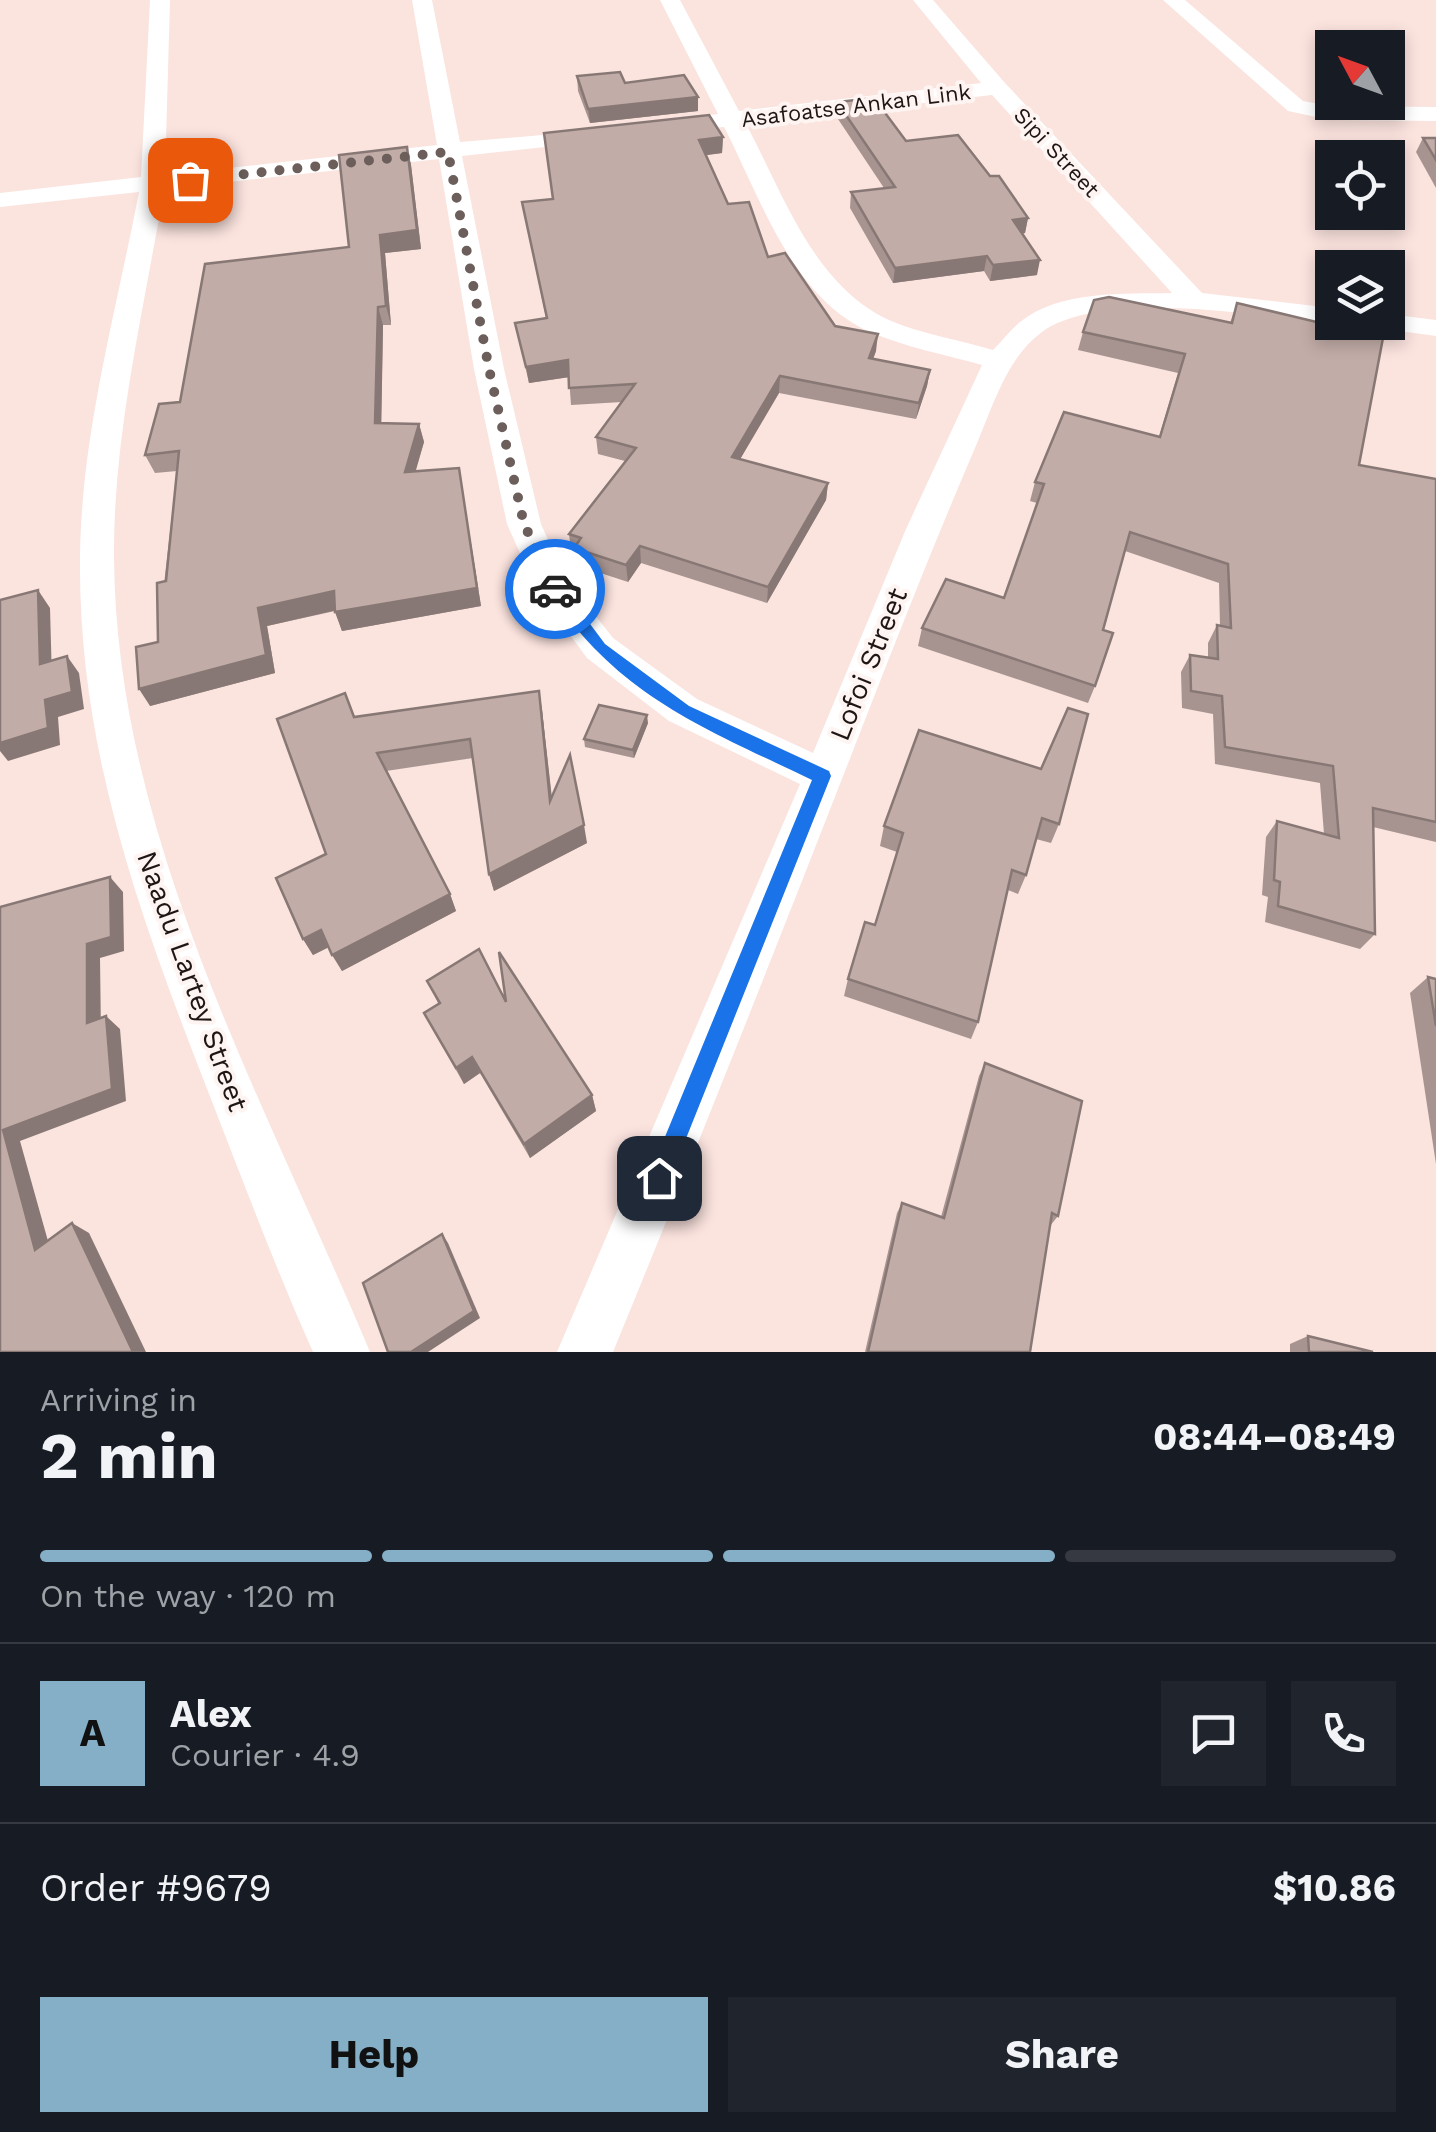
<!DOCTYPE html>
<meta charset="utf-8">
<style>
:root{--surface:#171b24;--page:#20242c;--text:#f1f3f6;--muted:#9ea1a6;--line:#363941;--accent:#85afc6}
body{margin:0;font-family:"Work Sans",sans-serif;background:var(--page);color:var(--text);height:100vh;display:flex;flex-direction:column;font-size:38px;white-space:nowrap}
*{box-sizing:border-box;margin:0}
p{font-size:32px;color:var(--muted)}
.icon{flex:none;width:55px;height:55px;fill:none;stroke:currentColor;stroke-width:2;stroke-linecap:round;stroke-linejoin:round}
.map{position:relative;height:1352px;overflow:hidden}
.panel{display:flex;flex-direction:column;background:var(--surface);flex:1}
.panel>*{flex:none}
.needle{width:65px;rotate:311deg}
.buttons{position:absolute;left:1315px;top:30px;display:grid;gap:20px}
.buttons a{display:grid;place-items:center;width:90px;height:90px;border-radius:0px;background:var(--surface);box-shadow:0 5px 15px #0003;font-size:50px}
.pin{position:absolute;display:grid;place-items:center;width:85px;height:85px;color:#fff;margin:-42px;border-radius:20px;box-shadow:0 5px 15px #0006}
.courier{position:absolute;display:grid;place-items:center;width:100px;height:100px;margin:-50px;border:8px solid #1a73e8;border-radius:50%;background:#fff;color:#222;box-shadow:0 2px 12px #0007}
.head em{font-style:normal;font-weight:700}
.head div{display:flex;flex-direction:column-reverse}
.head{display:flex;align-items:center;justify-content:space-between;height:170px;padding:0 40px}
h1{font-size:65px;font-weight:700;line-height:75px}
.bar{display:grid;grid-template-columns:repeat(4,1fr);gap:15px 10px;align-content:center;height:120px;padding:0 40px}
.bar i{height:12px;border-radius:8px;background:var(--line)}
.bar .current{background:var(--accent)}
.bar p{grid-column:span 4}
.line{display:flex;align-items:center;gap:25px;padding:0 40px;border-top:2px solid var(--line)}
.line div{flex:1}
.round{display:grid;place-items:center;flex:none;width:105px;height:105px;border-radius:0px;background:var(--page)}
.button{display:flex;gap:20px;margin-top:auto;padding:20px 40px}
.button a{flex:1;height:115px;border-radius:0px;background:var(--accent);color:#111;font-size:40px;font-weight:700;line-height:115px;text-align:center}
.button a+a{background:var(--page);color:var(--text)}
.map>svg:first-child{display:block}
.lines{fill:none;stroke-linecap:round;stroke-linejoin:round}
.minor{fill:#fff;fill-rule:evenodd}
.wall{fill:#a79490}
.shaded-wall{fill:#887875}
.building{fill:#c2aca7;stroke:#887875;stroke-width:2.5}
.route{fill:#1a73e8}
.done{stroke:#6b5e5b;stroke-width:10;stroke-dasharray:0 18}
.labels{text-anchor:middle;stroke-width:8;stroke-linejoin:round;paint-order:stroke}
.far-street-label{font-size:22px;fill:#1e1614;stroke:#fef4f2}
.street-label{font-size:28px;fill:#1e1614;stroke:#fef4f2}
</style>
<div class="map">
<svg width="1436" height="1352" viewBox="0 0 1436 1352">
<rect width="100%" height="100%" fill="#fbe3de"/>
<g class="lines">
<g class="minor">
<path d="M150,0H170L165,175L437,145L412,0H432L460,142L600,130L604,135L592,142L462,156L504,369L541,524L563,574L613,638L697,699L813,753L906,529L982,365C946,355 905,347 870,332C791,297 761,198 724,127L654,132L651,127L654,122L718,114L660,0H680L739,111L981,83L913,0H933L1005,83L1202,293L1332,308V322H1340L1332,324C1259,316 1104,288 1042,332C1006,358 992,409 975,448C938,534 904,620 870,707C786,923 701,1138 613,1352H557L800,784L669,721L587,658L536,589L507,524L474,369L439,159L164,189C144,310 113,434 114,557C116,839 264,1098 370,1352H313C276,1269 244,1184 211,1099C142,922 78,752 80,558C81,436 116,312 139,192L0,207V193L141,177ZM992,95L1172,293C1124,294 1060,290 1020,322C1010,330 1002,341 993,350C960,340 921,334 889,320C813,285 783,193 746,124Z"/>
<path d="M1163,0H1185L1303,101L1330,106L1436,107V121L1330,120L1288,111Z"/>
<path d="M1388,314L1436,320V336L1378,328L1374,322H1388Z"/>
</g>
</g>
<g class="wall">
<path d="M577,76L625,83L698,97V111L590,123L578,91Z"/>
<path d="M837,102L906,141L990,176L1028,218L1025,233L1022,234L1037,275L990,281L984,271L893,283L850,208L851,192L884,188L836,116Z"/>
<path d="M723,137L722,153L706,155L728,204L768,257L835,326L876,351L873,359L930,370L927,386L916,419L779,393L740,459L828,483L826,500L767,603L641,563L628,582L576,565L574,552L571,551L569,534L625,461L598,454L596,437L622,402L571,405L569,377L529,383L515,323L546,318L522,202L553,199Z"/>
<path d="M1423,138H1436V188L1416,152Z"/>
<path d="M407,147L411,165L421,249L385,253L391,325H383L381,423L419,424L424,442L415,471L459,468L481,606L342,631L335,611L267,626L275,673L150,706L177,471L155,473L145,455L180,402L349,247Z"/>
<path d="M1237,303L1328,324L1332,314V322L1359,465L1436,479V842L1373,827L1375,934L1360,949L1265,922L1268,897L1262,895L1266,837L1277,821L1324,834L1320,783L1215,764L1213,714L1182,708L1181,672L1190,655L1208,658V643L1217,625L1220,626L1219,583L1125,551L1103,630L1095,686L1088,703L918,646L922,628L1004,598L1037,503L1030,501L1035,482L1159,437L1178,373L1078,350L1083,332L1230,323Z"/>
<path d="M542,710L552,798L587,843L494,891L489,874L473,758L386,771L450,894L456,911L342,971L329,947L313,955L303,939L326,854L354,717Z"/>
<path d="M648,723L634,758L585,747L584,739Z"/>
<path d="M919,730L1059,824L1051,843L1036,839L1026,875L1018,894L1008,890L978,1022L971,1039L844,996L848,979L875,925L897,852L880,846L884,826Z"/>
<path d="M1428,977L1436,979V1164L1410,993Z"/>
<path d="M427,981L506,1002L592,1095L596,1111L530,1158L480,1073L464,1084L433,1030L424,1013L439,1005Z"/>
<path d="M985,1063L1058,1216L1050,1226L1030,1352H865L897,1213L902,1203L941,1217L979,1076Z"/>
<path d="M1308,1336L1373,1352H1290V1344Z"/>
</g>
<g class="shaded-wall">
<path d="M698,97V111L590,123L588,109Z"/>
<path d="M723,137L722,153L700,156L699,140Z"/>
<path d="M407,147L411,165L421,249L385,253L391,325L386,306L380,235Z"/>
<path d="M1028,218L1025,233L1009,235L1013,220Z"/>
<path d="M987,256L984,271L893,283L895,268Z"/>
<path d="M1040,260L1037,275L990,281L993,265Z"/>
<path d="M378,307L383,325L381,442L375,423Z"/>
<path d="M878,334L876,351L867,375L869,358Z"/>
<path d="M568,360L570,377L529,383L526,367Z"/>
<path d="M930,370L927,386L916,419L919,403Z"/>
<path d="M780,376L779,393L732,473V457Z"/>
<path d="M419,424L424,442L410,491L405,472Z"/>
<path d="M459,468L481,606L342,631L335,612Z"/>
<path d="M828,483L826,500L767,603L768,587Z"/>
<path d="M640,546L641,563L628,582L626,565Z"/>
<path d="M38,590L50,608L52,681L40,664Z"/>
<path d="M334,591L341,609L267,626L275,673L150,706L139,689L258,608Z"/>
<path d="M67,656L79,673L84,709L58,717L60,745L8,761L0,751V743L45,700Z"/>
<path d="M539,691L542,710L554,819L550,801Z"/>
<path d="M647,715L648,723L634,758L633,750Z"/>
<path d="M584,825L587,843L494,891L489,874Z"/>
<path d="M110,877L123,892L124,951L100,958L101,1036L87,1023V944Z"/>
<path d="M450,894L456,911L342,971L332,955Z"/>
<path d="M321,930L331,946L313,955L303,939Z"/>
<path d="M106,1016L120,1029L126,1101L20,1141L53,1259L35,1250L3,1130Z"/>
<path d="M472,1057L480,1073L464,1084L456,1068Z"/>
<path d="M592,1095L596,1111L530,1158L524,1144Z"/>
<path d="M72,1223L89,1233L146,1352H133Z"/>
<path d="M442,1234L448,1243L480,1318L428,1352H411Z"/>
</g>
<g class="building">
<path d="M620,72L625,83L684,75L698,97L588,109L577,76Z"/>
<path d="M874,98L906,141L958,135L990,176H999L1028,218L1013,220L1040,260L993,265L987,256L895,268L851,192L895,187L837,102Z"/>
<path d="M709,115L723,137L699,140L728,204L749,202L768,257L785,253L835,326L878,334L869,358L930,370L919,403L780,376L732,457L828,483L768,587L640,546L626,565L574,548L581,538L569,534L636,448L596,437L635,384L569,388L568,360L526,367L515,323L547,318L522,202L553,199L544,133Z"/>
<path d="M1423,138H1436V160Z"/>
<path d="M407,147L417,230L380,235L386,306L378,307L375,423L419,424L405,472L459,468L477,588L335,612L334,591L258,608L266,655L139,689L136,647L158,642L157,583L166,581L179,451L145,455L159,404L180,402L205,264L349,247L339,155Z"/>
<path d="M1109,297L1232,323L1237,303L1333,326V322H1386L1359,465L1436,479V822L1373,808L1375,934L1278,906L1280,882L1274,880L1277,821L1339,838L1333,766L1225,747L1222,696L1191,691L1190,655L1218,659L1217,625L1231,628L1228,564L1130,532L1103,630L1113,633L1095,686L922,628L946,579L1004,598L1044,484L1035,482L1064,412L1160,437L1185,354L1083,332L1094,300Z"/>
<path d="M38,590L40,664L67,656L72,692L45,700L48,728L0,743V600Z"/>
<path d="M539,691L550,801L570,755L584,825L489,874L470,739L377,753L450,894L332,955L321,930L303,939L276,878L326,854L277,719L345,693L354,717Z"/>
<path d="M599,705L647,715L633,750L584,739Z"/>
<path d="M1068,708L1088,714L1059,824L1042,818L1026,875L1012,870L978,1022L848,979L865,922L875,925L903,833L884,826L919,730L1041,769Z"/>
<path d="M110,877L111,937L87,944V1023L106,1016L112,1089L3,1130L35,1250L72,1223L133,1352H0V907Z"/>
<path d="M479,949L506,1002L499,952L592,1095L524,1144L472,1057L456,1068L424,1013L440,1003L427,981Z"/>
<path d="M1428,977L1436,979V1026Z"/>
<path d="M985,1063L1082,1101L1058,1216L1052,1213L1030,1352H868L902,1203L944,1218Z"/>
<path d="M442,1234L474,1311L411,1352H388L363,1283Z"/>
<path d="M1308,1336L1373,1352H1309Z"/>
</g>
<path class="route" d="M555,584L561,585L605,644L689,706L829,771L831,776L667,1186L659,1189L651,1186L648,1178L812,780C704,728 615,695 548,589Z"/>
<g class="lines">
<path class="done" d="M190,180L448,152L489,369L524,524L555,589"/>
</g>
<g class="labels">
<g class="far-street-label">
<text transform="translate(856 105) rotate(-7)" y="8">Asafoatse Ankan Link</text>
<text transform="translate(1057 152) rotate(47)" y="8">Sipi Street</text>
</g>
<g class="street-label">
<text transform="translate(868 664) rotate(-68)" y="10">Lofoi Street</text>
<text transform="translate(193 981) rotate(70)" y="10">Naadu Lartey Street</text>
</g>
</g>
</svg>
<div class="buttons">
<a><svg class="needle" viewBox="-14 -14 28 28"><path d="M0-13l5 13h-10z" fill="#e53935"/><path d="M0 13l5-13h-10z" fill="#9ea1a6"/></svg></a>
<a><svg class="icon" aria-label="locate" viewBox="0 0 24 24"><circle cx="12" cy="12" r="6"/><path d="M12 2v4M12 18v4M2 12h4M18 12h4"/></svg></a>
<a><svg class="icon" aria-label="layers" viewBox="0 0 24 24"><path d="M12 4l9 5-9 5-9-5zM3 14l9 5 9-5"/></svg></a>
</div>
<div class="pin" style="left:190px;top:180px;background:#ea580c"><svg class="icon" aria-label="bag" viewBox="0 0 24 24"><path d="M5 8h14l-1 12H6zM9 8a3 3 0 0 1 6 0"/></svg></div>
<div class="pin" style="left:659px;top:1178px;background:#1f2937"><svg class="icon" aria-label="home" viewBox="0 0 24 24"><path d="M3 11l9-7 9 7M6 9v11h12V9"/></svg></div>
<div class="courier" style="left:555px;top:589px"><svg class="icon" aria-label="car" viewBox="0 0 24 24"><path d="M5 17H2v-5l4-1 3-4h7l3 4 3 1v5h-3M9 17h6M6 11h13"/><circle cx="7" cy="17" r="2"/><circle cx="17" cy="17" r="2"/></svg></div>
</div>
<section class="panel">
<div class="head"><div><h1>2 min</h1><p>Arriving in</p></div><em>08:44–08:49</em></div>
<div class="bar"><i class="current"></i><i class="current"></i><i class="current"></i><i></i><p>On the way · 120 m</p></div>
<div class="line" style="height:180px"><b class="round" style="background:var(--accent);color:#111">A</b><div><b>Alex</b><p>Courier · 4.9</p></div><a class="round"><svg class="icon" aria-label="chat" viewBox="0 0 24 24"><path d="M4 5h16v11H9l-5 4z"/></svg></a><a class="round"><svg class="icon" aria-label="phone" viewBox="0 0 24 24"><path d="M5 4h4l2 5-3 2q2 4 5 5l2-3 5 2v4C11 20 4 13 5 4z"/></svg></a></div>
<div class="line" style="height:130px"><div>Order #9679</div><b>$10.86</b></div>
<div class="button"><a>Help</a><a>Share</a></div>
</section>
